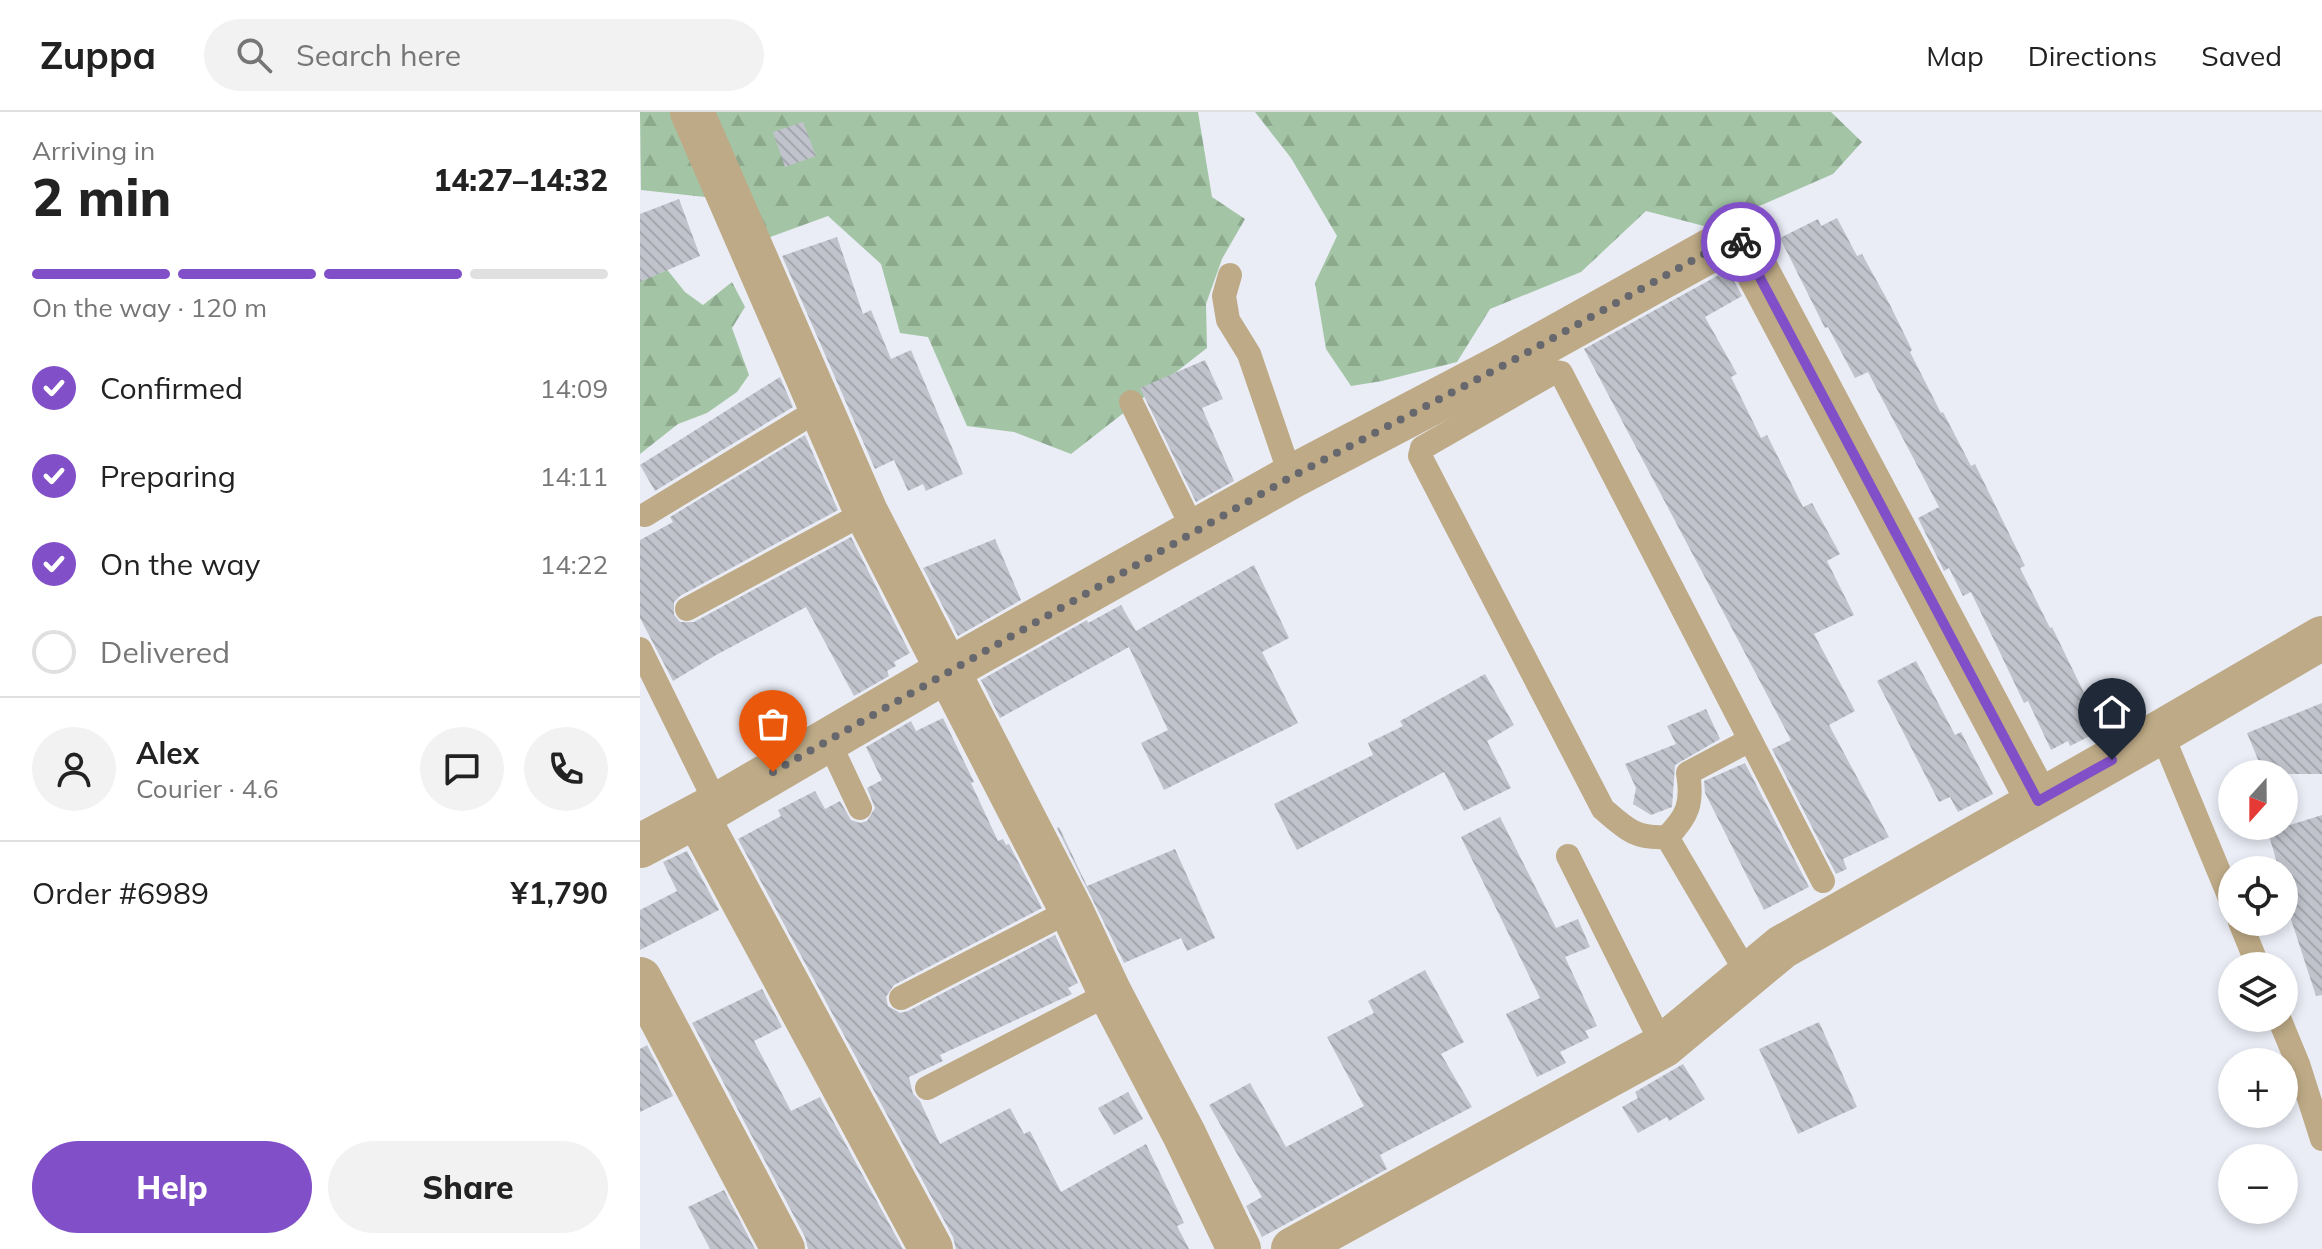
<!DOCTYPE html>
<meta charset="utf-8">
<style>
:root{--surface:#fff;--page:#f2f2f2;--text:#222;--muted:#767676;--line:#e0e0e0;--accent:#814fc7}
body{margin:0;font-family:Mulish,sans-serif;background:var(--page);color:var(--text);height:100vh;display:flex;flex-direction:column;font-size:30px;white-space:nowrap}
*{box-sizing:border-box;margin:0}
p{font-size:26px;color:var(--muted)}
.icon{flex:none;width:44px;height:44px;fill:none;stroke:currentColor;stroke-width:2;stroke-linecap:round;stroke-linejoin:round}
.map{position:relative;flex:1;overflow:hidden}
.panel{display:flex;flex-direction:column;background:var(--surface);width:640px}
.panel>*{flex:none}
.needle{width:52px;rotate:201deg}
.fabs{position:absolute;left:1578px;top:648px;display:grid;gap:16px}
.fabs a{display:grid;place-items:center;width:80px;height:80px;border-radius:50%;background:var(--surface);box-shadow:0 4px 12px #0003;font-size:40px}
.pin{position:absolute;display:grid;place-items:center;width:68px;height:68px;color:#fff;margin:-82px -34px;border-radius:50% 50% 50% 0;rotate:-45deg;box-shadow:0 0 8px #0007}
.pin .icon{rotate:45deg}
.courier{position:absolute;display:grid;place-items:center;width:80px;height:80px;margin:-40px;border:6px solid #814fc7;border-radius:50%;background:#fff;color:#222;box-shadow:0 2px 10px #0007}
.summary em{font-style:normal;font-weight:800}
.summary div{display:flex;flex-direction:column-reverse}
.summary{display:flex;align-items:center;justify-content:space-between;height:136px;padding:0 32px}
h1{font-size:52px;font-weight:800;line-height:60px}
.bar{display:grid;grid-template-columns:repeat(4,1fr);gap:12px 8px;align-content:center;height:96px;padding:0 32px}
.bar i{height:10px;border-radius:6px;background:var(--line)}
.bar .current{background:var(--accent)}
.bar p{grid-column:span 4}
.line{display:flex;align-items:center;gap:20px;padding:0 32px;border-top:2px solid var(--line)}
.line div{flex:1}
.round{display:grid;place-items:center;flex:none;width:84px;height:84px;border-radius:42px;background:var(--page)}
ol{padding:0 32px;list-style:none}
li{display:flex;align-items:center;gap:24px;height:88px}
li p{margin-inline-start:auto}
li .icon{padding:8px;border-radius:50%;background:var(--accent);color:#fff;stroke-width:4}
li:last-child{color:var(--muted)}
li i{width:44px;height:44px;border:4px solid var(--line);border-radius:50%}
.primary-button{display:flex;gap:16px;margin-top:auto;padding:16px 32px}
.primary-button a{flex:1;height:92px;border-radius:48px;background:var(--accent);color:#fff;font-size:32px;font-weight:800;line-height:92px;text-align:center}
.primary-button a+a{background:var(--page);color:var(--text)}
header{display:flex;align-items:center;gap:48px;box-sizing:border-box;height:112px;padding:0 40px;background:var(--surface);border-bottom:2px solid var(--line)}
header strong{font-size:38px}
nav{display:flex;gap:44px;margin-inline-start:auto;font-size:28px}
.search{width:560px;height:72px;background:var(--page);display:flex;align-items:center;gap:20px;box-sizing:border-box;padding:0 28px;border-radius:44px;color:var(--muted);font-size:30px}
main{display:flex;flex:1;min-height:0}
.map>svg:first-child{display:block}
.forest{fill:url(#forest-firs)}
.building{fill:url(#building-back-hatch)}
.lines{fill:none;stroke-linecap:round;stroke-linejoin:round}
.service{stroke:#beaa86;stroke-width:24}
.minor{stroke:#beaa86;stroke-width:44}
.done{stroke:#67686e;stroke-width:8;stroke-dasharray:0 14.4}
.route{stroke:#814fc7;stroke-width:10}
</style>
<header>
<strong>Zuppa</strong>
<div class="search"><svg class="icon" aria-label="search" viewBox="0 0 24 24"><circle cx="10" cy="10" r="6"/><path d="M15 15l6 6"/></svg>Search here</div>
<nav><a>Map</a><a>Directions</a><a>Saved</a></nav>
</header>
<main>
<section class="panel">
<div class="summary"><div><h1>2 min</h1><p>Arriving in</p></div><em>14:27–14:32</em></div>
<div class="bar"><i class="current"></i><i class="current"></i><i class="current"></i><i></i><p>On the way · 120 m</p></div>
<ol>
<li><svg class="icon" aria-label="check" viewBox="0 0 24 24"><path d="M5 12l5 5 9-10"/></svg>Confirmed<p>14:09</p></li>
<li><svg class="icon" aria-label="check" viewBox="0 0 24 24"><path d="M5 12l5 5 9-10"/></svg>Preparing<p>14:11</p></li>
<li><svg class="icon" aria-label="check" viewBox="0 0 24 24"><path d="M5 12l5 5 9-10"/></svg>On the way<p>14:22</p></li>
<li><i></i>Delivered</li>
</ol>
<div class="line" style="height:144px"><a class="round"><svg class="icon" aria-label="person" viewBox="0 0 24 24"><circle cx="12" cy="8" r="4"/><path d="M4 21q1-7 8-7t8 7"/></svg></a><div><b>Alex</b><p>Courier · 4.6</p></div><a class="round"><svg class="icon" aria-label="chat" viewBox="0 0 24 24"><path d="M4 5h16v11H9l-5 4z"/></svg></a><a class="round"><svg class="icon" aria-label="phone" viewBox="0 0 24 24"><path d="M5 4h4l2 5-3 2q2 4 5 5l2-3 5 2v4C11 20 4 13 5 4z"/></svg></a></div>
<div class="line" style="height:104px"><div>Order #6989</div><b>¥1,790</b></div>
<div class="primary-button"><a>Help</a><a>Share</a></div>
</section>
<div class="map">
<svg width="1682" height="1137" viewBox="0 0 1682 1137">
<defs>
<pattern id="forest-firs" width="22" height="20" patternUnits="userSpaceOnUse" patternTransform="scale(2)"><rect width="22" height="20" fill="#a3c5a5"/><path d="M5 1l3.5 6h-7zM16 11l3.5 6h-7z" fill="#8ca98e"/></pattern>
<pattern id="building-back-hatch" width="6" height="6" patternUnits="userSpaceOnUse" patternTransform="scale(2)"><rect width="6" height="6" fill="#c0c3cc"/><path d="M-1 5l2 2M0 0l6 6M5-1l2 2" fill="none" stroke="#a5a7af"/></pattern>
</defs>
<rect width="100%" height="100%" fill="#eaedf6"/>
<g class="forest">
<path d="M0,0H558L572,85L605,107L582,147L566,192L567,236L431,342L374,320L327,314L288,225L260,221L241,152L188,104L119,129L74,86L1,78Z"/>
<path d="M615,0H1191L1222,30L1193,62L1124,92L1064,114L1006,99L941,160L850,197L817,250L742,269L711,274L686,237L675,171L697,124L651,46Z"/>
<path d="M25,155L45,180L63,193L92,170L105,195L92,216L109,263L97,280L67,301L38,312L0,342V168Z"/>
</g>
<g class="building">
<path d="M163,10L176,44L145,55L133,20Z"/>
<path d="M39,87L60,144L0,170V102Z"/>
<path d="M1197,106L1217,144L1222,142L1250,193L1272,238L1270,240L1301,301L1303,300L1331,354L1335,352L1385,454L1380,456L1410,516L1412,515L1462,618L1430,634L1428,629L1411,638L1388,589L1384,591L1331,480L1323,484L1309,456L1304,459L1278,406L1299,395L1228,260L1215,266L1188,215L1185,216L1140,126L1178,107L1181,114Z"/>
<path d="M197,125L223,202L231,198L251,247L271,238L323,362L286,379L283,372L268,379L254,348L235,357L142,144Z"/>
<path d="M1088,158L1102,184L1065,205L1097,262L1091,265L1121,326L1127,323L1163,395L1172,391L1200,442L1187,449L1214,503L1174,522L1215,599L1189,613L1249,725L1203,747L1207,757L1196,762L1132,637L1151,628L944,237Z"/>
<path d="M565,248L583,287L562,296L594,369L556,390L500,276Z"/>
<path d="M140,265L153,295L15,379L0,353Z"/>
<path d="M165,323L198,398L40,484L34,490V503L40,510H54L211,425L270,541L254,550L256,554L247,559L249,564L214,584L166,495L76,543L33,569L0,506V428L33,410L30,405Z"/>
<path d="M355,427L381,488L318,524L283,456Z"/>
<path d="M614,453L649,526L622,540L658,611L524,678L501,631L528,618L489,535L360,606L341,568L447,508L448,511L481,493L496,519Z"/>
<path d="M1276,549L1315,623L1321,620L1353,682L1318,700L1310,685L1299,690L1237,569Z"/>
<path d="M845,562L874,613L847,629L871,676L824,699L804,660L657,738L634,692L733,643L728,631L763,614L760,609Z"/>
<path d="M1682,591V662H1624L1607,621Z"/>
<path d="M1066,597L1080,627L1035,653L1032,695L1011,703L993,692L996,676L985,652L1036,632L1027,614Z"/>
<path d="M303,606L334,670L331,671L358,729L363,727L366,733L369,732L402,796L254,873L246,885L248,894L260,901L268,899L415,823L438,871L428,876L432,882L300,943L303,949L269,965L273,982L280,989L300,1032L370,996L384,1022L390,1019L421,1080L506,1032L544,1111L537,1114L549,1137H316L313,1125L98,727L141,704L138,698L175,679L185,697L200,689L211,708L220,711L227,709L235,696L227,676L242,668L226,635L271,609L276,619Z"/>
<path d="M1105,651L1169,775L1124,798L1065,681L1064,669Z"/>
<path d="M1682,703V883L1676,884L1647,795L1650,794L1644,773V758H1639L1628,720Z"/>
<path d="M860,705L916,816L938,807L950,835L925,845L957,914L945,919L949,926L920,940L926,951L897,965L866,902L900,886L821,725Z"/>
<path d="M419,715L447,774L535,737L575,826L547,839L541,826L484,851L417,716Z"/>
<path d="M47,739L79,798L0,838V798L37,779L23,750Z"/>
<path d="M785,858L824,930L801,942L832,995L740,1043L747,1057L622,1125L606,1094L622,1085L569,993L610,971L646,1035L724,994L687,925L734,901L728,889Z"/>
<path d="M122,877L142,915L114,929L151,999L180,985L263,1137H168L165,1125L52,911Z"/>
<path d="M1179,910L1217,995L1158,1022L1119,937Z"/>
<path d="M7,933L33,984L0,1000V937Z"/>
<path d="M1043,952L1065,987L1029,1009L1027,1005L998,1021L982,995L998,986L995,980Z"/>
<path d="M488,980L503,1007L474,1023L458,996Z"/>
<path d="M84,1078L115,1137H70L48,1095Z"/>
</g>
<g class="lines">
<g class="service">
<path d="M590,163L584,184L588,208L609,242L651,365"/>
<path d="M491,290L555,421"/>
<path d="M5,403L181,296"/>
<path d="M47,497L226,400"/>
<path d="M0,537L77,693"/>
<path d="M1521,620L1592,791"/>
<path d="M188,628L220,696"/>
<path d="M1027,725C1048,704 1053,691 1048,661L1110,628"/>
<path d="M928,744L1023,934"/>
<path d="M1600,810L1618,854"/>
<path d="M1108,863L1027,725C995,727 986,717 963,697L780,344L782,336L914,260L921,261L1183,769"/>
<path d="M261,886L431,798"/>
<path d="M1639,906L1658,952L1682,1027"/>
<path d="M287,976L470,881"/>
</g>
<g class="minor">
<path d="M52,0L226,400L431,798L470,881L544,1022L599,1137"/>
<path d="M57,704L291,1137"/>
<path d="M0,734L77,693L308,558L651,365L868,251L1098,123L1398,689"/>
<path d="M0,867L143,1137"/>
<path d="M653,1137L1023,934L1142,835L1521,620L1682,526"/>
</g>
</g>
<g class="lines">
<path class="done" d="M133,660L651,365L868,251L1098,123L1101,130"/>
<path class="route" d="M1101,130L1398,689L1472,648"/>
</g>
</svg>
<div class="fabs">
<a><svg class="needle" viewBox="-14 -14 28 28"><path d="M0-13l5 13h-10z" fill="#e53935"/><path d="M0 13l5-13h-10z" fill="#767676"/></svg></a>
<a><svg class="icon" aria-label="locate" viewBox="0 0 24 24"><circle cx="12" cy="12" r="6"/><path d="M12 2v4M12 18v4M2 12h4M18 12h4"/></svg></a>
<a><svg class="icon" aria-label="layers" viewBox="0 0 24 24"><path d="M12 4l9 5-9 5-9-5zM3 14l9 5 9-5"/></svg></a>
<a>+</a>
<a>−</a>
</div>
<div class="pin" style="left:133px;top:660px;background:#ea580c"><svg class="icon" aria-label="bag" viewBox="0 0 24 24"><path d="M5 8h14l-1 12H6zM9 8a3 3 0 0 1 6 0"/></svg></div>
<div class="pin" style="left:1472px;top:648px;background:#1f2937"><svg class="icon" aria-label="home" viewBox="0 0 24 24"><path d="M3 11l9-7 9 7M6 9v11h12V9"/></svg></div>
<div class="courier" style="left:1101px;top:130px"><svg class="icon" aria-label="bike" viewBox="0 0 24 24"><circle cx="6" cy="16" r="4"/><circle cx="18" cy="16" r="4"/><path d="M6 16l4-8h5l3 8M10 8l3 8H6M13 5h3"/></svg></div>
</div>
</main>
